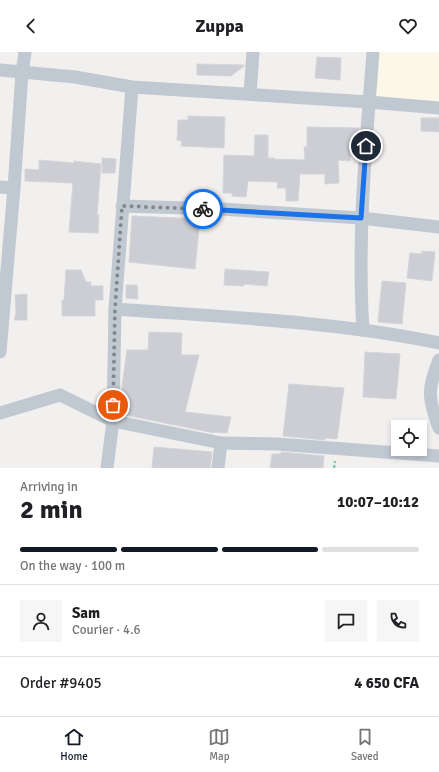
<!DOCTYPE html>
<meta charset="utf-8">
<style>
:root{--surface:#fff;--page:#f6f6f6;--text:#202124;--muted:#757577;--line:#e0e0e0;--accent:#111827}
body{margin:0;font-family:Signika,sans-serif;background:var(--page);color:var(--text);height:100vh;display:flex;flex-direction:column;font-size:15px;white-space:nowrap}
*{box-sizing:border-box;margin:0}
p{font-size:13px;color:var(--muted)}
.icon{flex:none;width:22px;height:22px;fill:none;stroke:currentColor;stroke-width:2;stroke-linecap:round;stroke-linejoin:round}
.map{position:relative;height:416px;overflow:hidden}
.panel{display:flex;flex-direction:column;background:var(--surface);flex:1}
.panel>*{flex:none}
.fabs{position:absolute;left:391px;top:368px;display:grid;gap:8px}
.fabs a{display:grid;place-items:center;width:36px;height:36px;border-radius:0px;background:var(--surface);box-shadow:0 2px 6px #0003;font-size:20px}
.pin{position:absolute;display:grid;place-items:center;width:34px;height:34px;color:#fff;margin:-17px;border:2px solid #fff;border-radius:50%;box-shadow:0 1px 4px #0007}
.courier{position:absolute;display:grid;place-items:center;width:40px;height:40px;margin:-20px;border:3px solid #1a73e8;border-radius:50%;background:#fff;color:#222;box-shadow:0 1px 5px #0007}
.head em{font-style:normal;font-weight:700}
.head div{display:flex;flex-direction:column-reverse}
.head{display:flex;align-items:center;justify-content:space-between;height:68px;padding:0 20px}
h1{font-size:26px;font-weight:700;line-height:30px}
.bar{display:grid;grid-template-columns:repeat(4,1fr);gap:6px 4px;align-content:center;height:48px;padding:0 20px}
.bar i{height:5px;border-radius:3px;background:var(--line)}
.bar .active{background:var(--accent)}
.bar p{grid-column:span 4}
.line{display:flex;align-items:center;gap:10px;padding:0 20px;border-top:1px solid var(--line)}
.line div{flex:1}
.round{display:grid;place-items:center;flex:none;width:42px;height:42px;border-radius:0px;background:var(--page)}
header{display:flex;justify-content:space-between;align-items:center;height:52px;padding:0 20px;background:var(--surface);font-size:18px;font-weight:700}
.tab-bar{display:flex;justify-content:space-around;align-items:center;height:56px;border-top:1px solid var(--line);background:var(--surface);font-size:11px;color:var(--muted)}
.tab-bar a{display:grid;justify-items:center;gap:2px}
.tab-bar .active{color:var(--accent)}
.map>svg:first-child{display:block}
.commercial{fill:#fcf8e9}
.building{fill:#ccced4;stroke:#d3d5db}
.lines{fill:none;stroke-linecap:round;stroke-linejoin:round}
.path{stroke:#75cea9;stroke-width:2.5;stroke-dasharray:3 2;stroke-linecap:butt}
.minor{stroke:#c0c8d1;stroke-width:13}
.done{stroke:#838890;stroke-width:4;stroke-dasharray:0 7.2}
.route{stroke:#1a73e8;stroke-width:5}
</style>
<header><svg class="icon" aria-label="back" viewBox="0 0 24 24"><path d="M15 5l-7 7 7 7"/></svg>Zuppa<svg class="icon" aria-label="heart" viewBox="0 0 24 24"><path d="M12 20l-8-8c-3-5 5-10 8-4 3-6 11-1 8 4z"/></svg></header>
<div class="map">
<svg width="439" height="416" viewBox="0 0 439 416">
<rect width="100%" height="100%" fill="#f2efef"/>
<path class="commercial" d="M375,0H439V60L372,55Z"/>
<g class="building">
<path d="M317,5L341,6L340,28L315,26Z"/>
<path d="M197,12L244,13V14L231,24L197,23Z"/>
<path d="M188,64L225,65L224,96L181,94L182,89L177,88L178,68H188Z"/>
<path d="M421,66H439V80L421,79Z"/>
<path d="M307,75L359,76L358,93L351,92L350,109L338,108L339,131L325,132V122H300L298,149H286V136H277L278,130L248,129L246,145L232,144V141H223L224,103L254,104L255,83H268V106H274V107L305,108L304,95H307Z"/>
<path d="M102,106L116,107L115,121H102Z"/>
<path d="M39,108L74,111V109L101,112L97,163H99L98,181L69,180L73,131L25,129V117L39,118Z"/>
<path d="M132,164L200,167L195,217L129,210Z"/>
<path d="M422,199L435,200L432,229L407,226L410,201L422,202Z"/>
<path d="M225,217L269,220L267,234L244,232V234L224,233Z"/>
<path d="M66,218H81L86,230H91V234H103V248H95V264H62V248H64Z"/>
<path d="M382,229L406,231L402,272L378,270Z"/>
<path d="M126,233H137L138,247L126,246Z"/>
<path d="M27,242V268H14L16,261L15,243Z"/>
<path d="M149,280L182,281L181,303H199L185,360L231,365L227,381L214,380V381L121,362L122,334L127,298H148Z"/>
<path d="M365,300L400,302L396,347L363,345Z"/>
<path d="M289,332L344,336L337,387L325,386V388L283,384Z"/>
<path d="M154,395L212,400L210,416H152Z"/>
<path d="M281,400L324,404L323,416H270L272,402H281Z"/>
</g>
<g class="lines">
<path class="path" d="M334,416L335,409"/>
<g class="minor">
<path d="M0,18L75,25L132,35L369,50L439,56"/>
<path d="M250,42L253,0"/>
<path d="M0,135L14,136"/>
<path d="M122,154L220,157L361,166L439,175"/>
<path d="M115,257C223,265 332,269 439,291"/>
<path d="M363,278C357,184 366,93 373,0"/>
<path d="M0,300L14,136L22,21L25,0"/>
<path d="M439,308C427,337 428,347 439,376"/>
<path d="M0,361L60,343L113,369L221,391L277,392L439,404"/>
<path d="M107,416L113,369L115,257L132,35"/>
<path d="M218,416L221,391"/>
</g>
</g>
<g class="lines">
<path class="done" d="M113,353L115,257L122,154L203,157"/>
<path class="route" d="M203,157L361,166L366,94"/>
</g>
</svg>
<div class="fabs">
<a><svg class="icon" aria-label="locate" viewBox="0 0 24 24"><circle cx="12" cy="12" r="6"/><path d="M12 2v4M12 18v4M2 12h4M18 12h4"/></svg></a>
</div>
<div class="pin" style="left:113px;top:353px;background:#ea580c"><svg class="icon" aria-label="bag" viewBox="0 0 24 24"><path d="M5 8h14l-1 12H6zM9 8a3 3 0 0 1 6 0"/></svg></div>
<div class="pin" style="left:366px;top:94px;background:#1f2937"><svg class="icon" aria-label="home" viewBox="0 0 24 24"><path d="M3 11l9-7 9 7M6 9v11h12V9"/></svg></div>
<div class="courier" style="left:203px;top:157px"><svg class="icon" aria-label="bike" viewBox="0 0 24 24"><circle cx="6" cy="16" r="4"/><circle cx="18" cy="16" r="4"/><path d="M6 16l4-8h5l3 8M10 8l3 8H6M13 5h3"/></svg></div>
</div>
<section class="panel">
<div class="head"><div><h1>2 min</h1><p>Arriving in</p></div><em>10:07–10:12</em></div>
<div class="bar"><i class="active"></i><i class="active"></i><i class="active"></i><i></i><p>On the way · 100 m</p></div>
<div class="line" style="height:72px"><a class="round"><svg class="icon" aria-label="person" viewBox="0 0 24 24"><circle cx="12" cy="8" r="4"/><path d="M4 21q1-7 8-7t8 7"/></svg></a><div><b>Sam</b><p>Courier · 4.6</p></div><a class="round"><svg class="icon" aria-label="chat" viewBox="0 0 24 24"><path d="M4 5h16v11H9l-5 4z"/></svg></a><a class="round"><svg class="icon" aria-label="phone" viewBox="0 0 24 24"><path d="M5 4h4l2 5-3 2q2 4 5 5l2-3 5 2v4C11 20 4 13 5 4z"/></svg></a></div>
<div class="line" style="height:52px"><div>Order #9405</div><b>4 650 CFA</b></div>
</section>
<nav class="tab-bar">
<a class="active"><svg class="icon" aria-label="home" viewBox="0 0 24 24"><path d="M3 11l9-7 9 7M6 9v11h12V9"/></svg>Home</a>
<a><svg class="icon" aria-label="map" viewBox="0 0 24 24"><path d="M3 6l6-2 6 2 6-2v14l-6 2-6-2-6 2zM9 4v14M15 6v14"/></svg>Map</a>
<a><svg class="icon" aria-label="saved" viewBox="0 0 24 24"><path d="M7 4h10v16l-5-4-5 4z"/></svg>Saved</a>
</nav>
